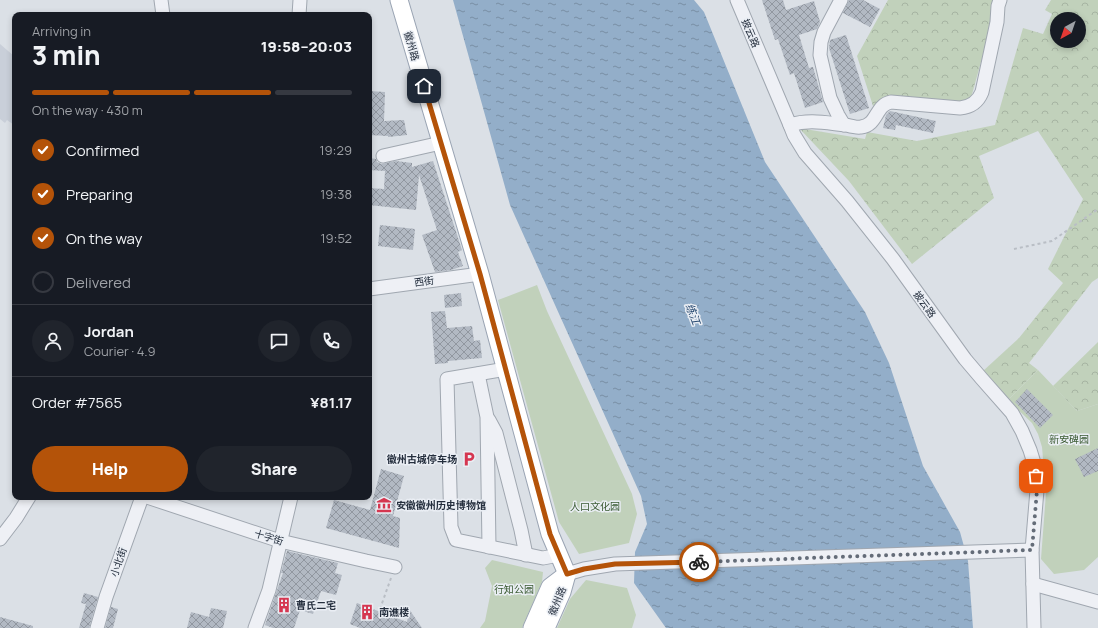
<!DOCTYPE html>
<meta charset="utf-8">
<style>
:root{--surface:#171b24;--page:#20242c;--text:#f1f3f6;--muted:#9ea1a6;--line:#363941;--accent:#b45309}
body{margin:0;font-family:Manrope,"Noto Sans SC",sans-serif;background:var(--page);color:var(--text);height:100vh;display:flex;flex-direction:column;font-size:15px;white-space:nowrap}
*{box-sizing:border-box;margin:0}
p{font-size:13px;color:var(--muted)}
.icon{flex:none;width:22px;height:22px;fill:none;stroke:currentColor;stroke-width:2;stroke-linecap:round;stroke-linejoin:round}
.map{position:relative;flex:1;overflow:hidden}
.sheet{position:absolute;left:12px;top:12px;width:360px;height:488px;display:flex;flex-direction:column;background:var(--surface);border-radius:8px;box-shadow:0 2px 6px #0003}
.sheet>*{flex:none}
.needle{width:26px;rotate:220deg}
.controls{position:absolute;left:1050px;top:12px;display:grid;gap:8px}
.controls a{display:grid;place-items:center;width:36px;height:36px;border-radius:50%;background:var(--surface);box-shadow:0 2px 6px #0003;font-size:20px}
.pin{position:absolute;display:grid;place-items:center;width:34px;height:34px;color:#fff;margin:-17px;border-radius:8px;box-shadow:0 2px 6px #0006}
.courier{position:absolute;display:grid;place-items:center;width:40px;height:40px;margin:-20px;border:3px solid #b45309;border-radius:50%;background:#fff;color:#222;box-shadow:0 1px 5px #0007}
.head em{font-style:normal;font-weight:800}
.head div{display:flex;flex-direction:column-reverse}
.head{display:flex;align-items:center;justify-content:space-between;height:68px;padding:0 20px}
h1{font-size:26px;font-weight:800;line-height:30px}
.bar{display:grid;grid-template-columns:repeat(4,1fr);gap:6px 4px;align-content:center;height:48px;padding:0 20px}
.bar i{height:5px;border-radius:3px;background:var(--line)}
.bar .current{background:var(--accent)}
.bar p{grid-column:span 4}
.line{display:flex;align-items:center;gap:10px;padding:0 20px;border-top:1px solid var(--line)}
.line div{flex:1}
.round{display:grid;place-items:center;flex:none;width:42px;height:42px;border-radius:21px;background:var(--page)}
ol{padding:0 20px;list-style:none}
li{display:flex;align-items:center;gap:12px;height:44px}
li p{margin-inline-start:auto}
li .icon{padding:4px;border-radius:50%;background:var(--accent);color:#fff;stroke-width:4}
li:last-child{color:var(--muted)}
li i{width:22px;height:22px;border:2px solid var(--line);border-radius:50%}
.primary-button{display:flex;gap:8px;margin-top:auto;padding:8px 20px}
.primary-button a{flex:1;height:46px;border-radius:24px;background:var(--accent);color:#fff;font-size:16px;font-weight:800;line-height:46px;text-align:center}
.primary-button a+a{background:var(--page);color:var(--text)}
.map>svg:first-child{display:block}
.built{fill:#c9cfd9}
.forest{fill:url(#forest-crowns);fill-rule:evenodd}
.park{fill:#c1d1bb}
.water{fill:url(#water-ripples)}
.building{fill:url(#building-cross-hatch)}
.lines{fill:none;stroke-linecap:round;stroke-linejoin:round}
.minor-casing{stroke:#a0a7b0;stroke-width:15}
.major-casing{stroke:#9aa4b3;stroke-width:19}
.path{stroke:#b9bec5;stroke-width:2;stroke-dasharray:3 3;stroke-linecap:butt}
.minor{stroke:#eef0f5;stroke-width:13}
.major{stroke:#fff;stroke-width:17}
.done{stroke:#646c78;stroke-width:4;stroke-dasharray:0 7.2}
.route{stroke:#b45309;stroke-width:5}
.labels{text-anchor:middle;stroke-width:3;stroke-linejoin:round;paint-order:stroke}
.street-label{font-size:10px;fill:#242e3d;stroke:#eaeef4}
.park-label{font-size:10px;fill:#395931;stroke:#eaeef4}
.poi-label{font-size:10px;font-weight:bold;fill:#242e3d;stroke:#eaeef4;text-anchor:start}
.water-label{font-size:11px;font-style:italic;fill:#2c4d73;stroke:#eaeef4}
</style>
<div class="map">
<svg width="1098" height="628" viewBox="0 0 1098 628">
<defs>
<pattern id="forest-crowns" width="20" height="18" patternUnits="userSpaceOnUse"><rect width="20" height="18" fill="#c1d1bb"/><path d="M2 6a3 3 0 1 1 6 0M12 15a3 3 0 1 1 6 0" fill="none" stroke="#a6b4a2"/></pattern>
<pattern id="water-ripples" width="26" height="14" patternUnits="userSpaceOnUse"><rect width="26" height="14" fill="#93aec9"/><path d="M2 4q2-2 4 0t4 0M15 11q2-2 4 0t4 0" fill="none" stroke="#788ea4"/></pattern>
<pattern id="building-cross-hatch" width="8" height="8" patternUnits="userSpaceOnUse"><rect width="8" height="8" fill="#b2b9c3"/><path d="M0 0l8 8M0 8l8-8" fill="none" stroke="#9197a0"/></pattern>
</defs>
<rect width="100%" height="100%" fill="#dbe0e6"/>
<path class="built" d="M0,44L15,57V132L12,131L14,125L7,120L5,123L0,119Z"/>
<g class="forest">
<path d="M888,0H999L995,11L971,98L961,104L891,97L873,106L857,56Z"/>
<path d="M1051,0H1098V278L1092,282L1029,363L1038,370L1008,400L983,371L1019,338L1063,283L1048,269L1083,199L1038,131L979,156L994,198L912,264L849,181L799,128L865,139L867,132L917,141L995,125L1023,28L1043,34L1052,14L1045,10ZM1057,19H1079V41H1057Z"/>
<path d="M1098,342V404L1077,411L1053,386Z"/>
</g>
<g class="park">
<path d="M537,285L547,311L632,494L637,514L629,543L579,554L559,522L498,300Z"/>
<path d="M1038,370L1077,411L1098,404V557L1084,570L1054,574L1041,559L1046,493L1042,447L1038,434L1032,423L1008,400Z"/>
<path d="M492,560L543,572L542,582L522,628H480L485,621L492,586L485,568Z"/>
<path d="M586,580L627,588L636,615L632,628H557L570,599Z"/>
</g>
<path class="water" d="M453,0H694L704,12L765,162L865,312L889,363L923,466L960,532L968,561L973,628H666L634,583L635,552L647,524L641,496L510,205Z"/>
<g class="building">
<path d="M762,0H783L786,10L814,1L820,22L817,29L799,35L809,68L813,67L823,102L805,108L794,73L790,75L778,39L775,40Z"/>
<path d="M849,0H863L880,9L870,27L843,13Z"/>
<path d="M846,35L869,108L850,114L829,48L830,40Z"/>
<path d="M369,91L385,92L384,121L404,120L407,135L388,137V136L369,135Z"/>
<path d="M890,111L936,121L933,133L896,125L895,130L883,128L886,115Z"/>
<path d="M369,158L376,159L377,162L381,164L396,161L412,163V167L433,161L462,250L458,252L463,266L451,270L435,272L422,235L437,230L419,175L416,210L369,205V188L384,189L385,171L369,170Z"/>
<path d="M380,225L415,229L413,250L378,246Z"/>
<path d="M461,293L462,306L445,308L444,295Z"/>
<path d="M445,311L447,328L472,326L474,341L480,340L482,358L448,361V363L435,364L431,312Z"/>
<path d="M1027,389L1053,415L1040,428L1015,402Z"/>
<path d="M1098,448V471L1084,477L1075,459Z"/>
<path d="M381,469L404,476L393,516L400,518L399,548L326,528L334,500L370,510Z"/>
<path d="M287,551L338,563L335,573L342,575L336,595L321,591L313,614L300,610L294,628H273L265,625L283,573H281Z"/>
<path d="M84,593L98,597L89,628H79L86,604L81,603Z"/>
<path d="M357,603L407,622L409,609L422,628H360L350,624Z"/>
<path d="M111,607L118,609L113,628H105Z"/>
<path d="M211,608L227,611L223,628H187L191,612L209,617Z"/>
<path d="M0,617L33,626V628H0Z"/>
</g>
<g class="lines">
<g class="minor-casing">
<g id="minor">
<path d="M161,0L163,15"/>
<path d="M737,0L790,125L794,135L805,153L847,201L893,259L965,359L982,379L1012,413L1022,431L1030,450L1034,463L1037,490L1032,550L1034,628"/>
<path d="M841,0L824,32L821,42L820,55L830,98L838,115L844,125"/>
<path d="M299,15L300,0"/>
<path d="M790,125C809,119 826,123 846,125C850,126 857,128 861,127C878,125 875,105 891,102L960,108C971,107 978,102 982,92L997,22L998,6L1000,0"/>
<path d="M383,156L441,143"/>
<path d="M369,289L480,274"/>
<path d="M506,369L447,379L451,527L456,540L543,558L559,555"/>
<path d="M478,374L487,417L489,547"/>
<path d="M489,420L496,433L521,530L526,555"/>
<path d="M147,497L280,541L366,561L395,567"/>
<path d="M0,539L16,518L29,497"/>
<path d="M567,574L584,569L615,564L1032,550"/>
<path d="M1033,584L1098,602"/>
<path d="M97,628L106,597L142,497"/>
<path d="M255,628L269,590L291,497"/>
</g>
</g>
<g class="major-casing">
<g id="major">
<path d="M399,0L480,274L550,534L567,574L562,592L546,628"/>
<path d="M532,628L550,587L567,574"/>
</g>
</g>
<g class="path">
<path d="M1014,249L1052,241L1098,209"/>
<path d="M380,609L391,578"/>
</g>
<use href="#minor" class="minor"/>
<use href="#major" class="major"/>
</g>
<g class="lines">
<path class="done" d="M699,562L1032,550L1037,490L1036,476"/>
<path class="route" d="M424,86L480,274L550,534L567,574L584,569L615,564L699,562"/>
</g>
<defs>
<g id="parking-bare" transform="scale(1.2)"><path d="M-3.5-5.5H1a3.5 3.5 0 0 1 0 7H-1V5.5H-3.5ZM-1-3.4V-.6H.8a1.4 1.4 0 0 0 0-2.8Z" fill="#d53650" stroke="#eaeef4" stroke-width="2.5" paint-order="stroke"/></g>
<g id="museum-bare" transform="scale(1.2)"><path d="M0-6L6-3V-2H-6V-3ZM-5-1h2V3h-2ZM-1-1h2V3h-2ZM3-1h2V3H3ZM-6 4H6V6H-6Z" fill="#d53650" stroke="#eaeef4" stroke-width="2.5" paint-order="stroke"/></g>
<g id="building-bare" transform="scale(1.2)"><path d="M-4-6H4V6H1V3H-1V6H-4ZM-2.5-4.3h1.7v1.8h-1.7ZM.8-4.3h1.7v1.8H.8ZM-2.5-1h1.7V.8h-1.7ZM.8-1h1.7V.8H.8Z" fill="#d53650" stroke="#eaeef4" stroke-width="2.5" paint-order="stroke"/></g>
</defs>
<g fill-rule="evenodd">
<use href="#parking-bare" x="469" y="459"/>
<use href="#museum-bare" x="384" y="505"/>
<use href="#building-bare" x="284" y="605"/>
<use href="#building-bare" x="367" y="612"/>
</g>
<g class="labels">
<g class="street-label">
<text transform="translate(751 33) rotate(67)" y="4">披云路</text>
<text transform="translate(412 46) rotate(74)" y="4">徽州路</text>
<text transform="translate(424 281) rotate(-8)" y="4">西街</text>
<text transform="translate(925 304) rotate(54)" y="4">披云路</text>
<text transform="translate(269 537) rotate(17)" y="4">十字街</text>
<text transform="translate(118 562) rotate(-71)" y="4">小北街</text>
<text transform="translate(557 601) rotate(-68)" y="4">徽州路</text>
</g>
<g class="park-label">
<text x="1069" y="443">新安碑园</text>
<text x="595" y="510">人口文化园</text>
<text x="514" y="593">行知公园</text>
</g>
<g class="poi-label">
<text x="457" y="463" text-anchor="end">徽州古城停车场</text>
<text x="396" y="509">安徽徽州历史博物馆</text>
<text x="296" y="609">曹氏二宅</text>
<text x="379" y="616">南谯楼</text>
</g>
<g class="water-label">
<text transform="translate(693 314) rotate(69)" y="4">练江</text>
</g>
</g>
</svg>
<div class="controls">
<a><svg class="needle" viewBox="-14 -14 28 28"><path d="M0-13l5 13h-10z" fill="#e53935"/><path d="M0 13l5-13h-10z" fill="#9ea1a6"/></svg></a>
</div>
<div class="pin" style="left:1036px;top:476px;background:#ea580c"><svg class="icon" aria-label="bag" viewBox="0 0 24 24"><path d="M5 8h14l-1 12H6zM9 8a3 3 0 0 1 6 0"/></svg></div>
<div class="pin" style="left:424px;top:86px;background:#1f2937"><svg class="icon" aria-label="home" viewBox="0 0 24 24"><path d="M3 11l9-7 9 7M6 9v11h12V9"/></svg></div>
<div class="courier" style="left:699px;top:562px"><svg class="icon" aria-label="bike" viewBox="0 0 24 24"><circle cx="6" cy="16" r="4"/><circle cx="18" cy="16" r="4"/><path d="M6 16l4-8h5l3 8M10 8l3 8H6M13 5h3"/></svg></div>
<section class="sheet">
<div class="head"><div><h1>3 min</h1><p>Arriving in</p></div><em>19:58–20:03</em></div>
<div class="bar"><i class="current"></i><i class="current"></i><i class="current"></i><i></i><p>On the way · 430 m</p></div>
<ol>
<li><svg class="icon" aria-label="check" viewBox="0 0 24 24"><path d="M5 12l5 5 9-10"/></svg>Confirmed<p>19:29</p></li>
<li><svg class="icon" aria-label="check" viewBox="0 0 24 24"><path d="M5 12l5 5 9-10"/></svg>Preparing<p>19:38</p></li>
<li><svg class="icon" aria-label="check" viewBox="0 0 24 24"><path d="M5 12l5 5 9-10"/></svg>On the way<p>19:52</p></li>
<li><i></i>Delivered</li>
</ol>
<div class="line" style="height:72px"><a class="round"><svg class="icon" aria-label="person" viewBox="0 0 24 24"><circle cx="12" cy="8" r="4"/><path d="M4 21q1-7 8-7t8 7"/></svg></a><div><b>Jordan</b><p>Courier · 4.9</p></div><a class="round"><svg class="icon" aria-label="chat" viewBox="0 0 24 24"><path d="M4 5h16v11H9l-5 4z"/></svg></a><a class="round"><svg class="icon" aria-label="phone" viewBox="0 0 24 24"><path d="M5 4h4l2 5-3 2q2 4 5 5l2-3 5 2v4C11 20 4 13 5 4z"/></svg></a></div>
<div class="line" style="height:52px"><div>Order #7565</div><b>¥81.17</b></div>
<div class="primary-button"><a>Help</a><a>Share</a></div>
</section>
</div>
